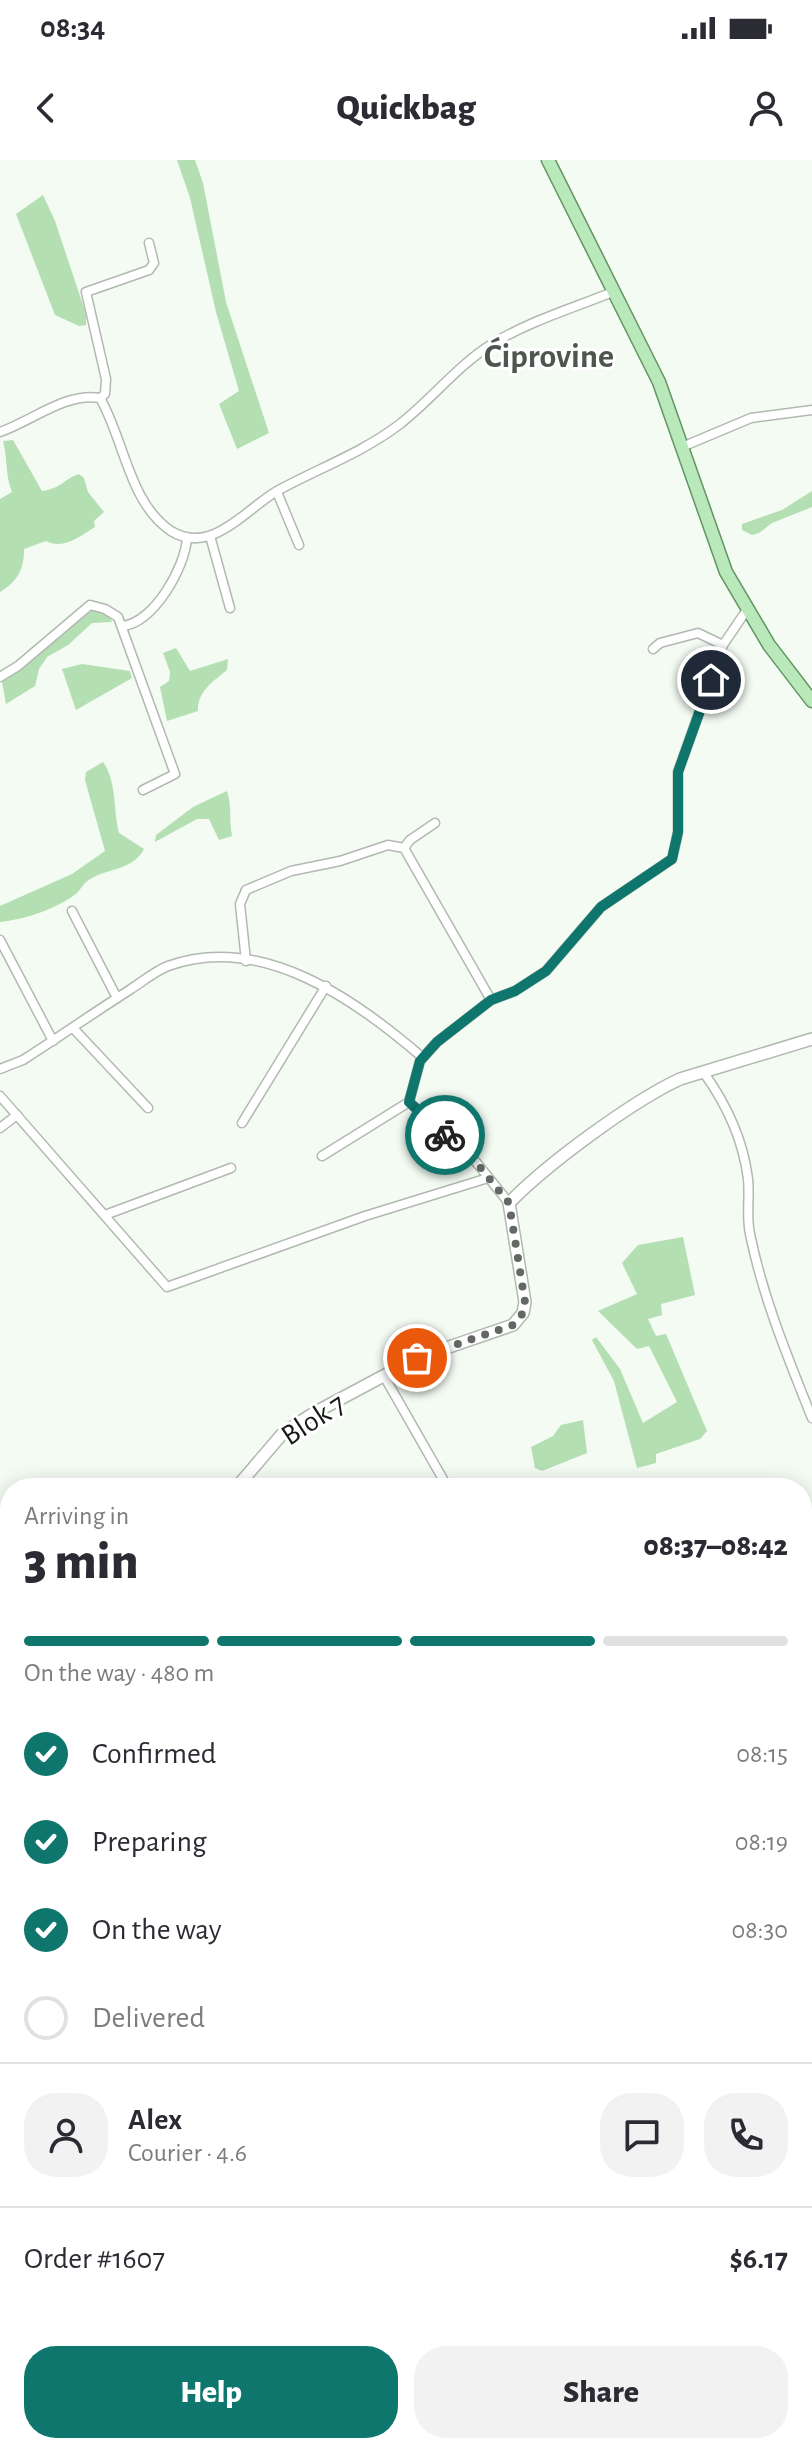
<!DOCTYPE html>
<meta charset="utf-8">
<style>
:root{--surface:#fff;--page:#f2f2f3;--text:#2b2b33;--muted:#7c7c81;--line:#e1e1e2;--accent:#0f766e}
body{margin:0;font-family:"Alegreya Sans",sans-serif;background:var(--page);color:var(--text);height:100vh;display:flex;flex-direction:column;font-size:30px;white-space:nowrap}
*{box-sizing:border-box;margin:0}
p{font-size:26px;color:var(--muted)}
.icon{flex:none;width:44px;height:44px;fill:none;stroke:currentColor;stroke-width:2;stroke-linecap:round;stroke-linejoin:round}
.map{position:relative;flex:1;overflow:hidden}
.details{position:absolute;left:0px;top:1318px;width:812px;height:976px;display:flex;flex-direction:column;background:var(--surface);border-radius:32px 32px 0 0;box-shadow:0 4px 20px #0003}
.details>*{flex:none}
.pin{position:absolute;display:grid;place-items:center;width:68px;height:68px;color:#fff;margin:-34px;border:4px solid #fff;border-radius:50%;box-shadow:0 2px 8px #0007}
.courier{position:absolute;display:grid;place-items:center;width:80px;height:80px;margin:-40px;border:6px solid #0f766e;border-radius:50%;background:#fff;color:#222;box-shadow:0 2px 10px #0007}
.head em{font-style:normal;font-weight:800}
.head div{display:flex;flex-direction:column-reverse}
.head{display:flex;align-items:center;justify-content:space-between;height:136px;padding:0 24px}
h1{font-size:52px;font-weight:800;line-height:60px}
.bar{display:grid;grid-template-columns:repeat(4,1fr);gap:12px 8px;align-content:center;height:96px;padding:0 24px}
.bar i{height:10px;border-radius:6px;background:var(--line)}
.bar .selected{background:var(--accent)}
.bar p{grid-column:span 4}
.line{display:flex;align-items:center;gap:20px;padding:0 24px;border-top:2px solid var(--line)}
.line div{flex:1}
.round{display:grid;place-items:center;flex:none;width:84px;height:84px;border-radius:32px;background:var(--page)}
ol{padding:0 24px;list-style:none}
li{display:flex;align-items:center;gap:24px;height:88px}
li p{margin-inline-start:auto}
li .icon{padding:8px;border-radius:50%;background:var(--accent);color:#fff;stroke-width:4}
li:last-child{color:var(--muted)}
li i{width:44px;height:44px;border:4px solid var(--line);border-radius:50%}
.button{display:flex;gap:16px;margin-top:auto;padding:16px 24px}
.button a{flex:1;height:92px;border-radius:32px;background:var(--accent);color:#fff;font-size:32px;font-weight:800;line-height:92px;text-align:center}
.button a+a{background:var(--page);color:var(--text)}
.status{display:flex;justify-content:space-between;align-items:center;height:56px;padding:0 40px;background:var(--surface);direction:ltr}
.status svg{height:22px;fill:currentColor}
header{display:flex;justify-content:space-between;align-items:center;height:104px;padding:0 24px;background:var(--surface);font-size:36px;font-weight:800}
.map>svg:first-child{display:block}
.green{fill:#b3dfb3}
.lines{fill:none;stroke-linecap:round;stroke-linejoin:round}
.street-casing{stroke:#b2b9b1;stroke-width:11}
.secondary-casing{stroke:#b2b9b1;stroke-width:14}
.primary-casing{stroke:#629563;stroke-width:15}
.street{stroke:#fff;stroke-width:8}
.secondary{stroke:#fff;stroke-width:11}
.primary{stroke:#b9e8ba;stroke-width:12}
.done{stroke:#646864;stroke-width:8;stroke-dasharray:0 14.4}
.route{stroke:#0f766e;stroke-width:10}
.labels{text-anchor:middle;stroke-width:6;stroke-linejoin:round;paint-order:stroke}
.street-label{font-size:30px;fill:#171917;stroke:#fff}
.quarter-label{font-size:34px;font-weight:bold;fill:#4f554f;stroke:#fff}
</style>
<div class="status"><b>08:34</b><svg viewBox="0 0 49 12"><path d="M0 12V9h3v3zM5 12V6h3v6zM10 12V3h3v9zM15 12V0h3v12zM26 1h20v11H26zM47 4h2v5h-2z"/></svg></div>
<header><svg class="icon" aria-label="back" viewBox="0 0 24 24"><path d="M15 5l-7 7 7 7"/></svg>Quickbag<svg class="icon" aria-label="person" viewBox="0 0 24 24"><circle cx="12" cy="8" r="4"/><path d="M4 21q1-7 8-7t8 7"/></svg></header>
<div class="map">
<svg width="812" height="2294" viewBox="0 0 812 2294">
<rect width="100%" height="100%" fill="#f3fbf3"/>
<g class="green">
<path d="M177,0H195L203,23L226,142L269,273L237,289L219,244L239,231L216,152L190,38Z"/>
<path d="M43,35L55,61L86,154V165L79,166L55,155L16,54Z"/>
<path d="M13,280L42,331C62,328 62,320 79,314L84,318L88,332L104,352L94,361L95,367C80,376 64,390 46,381L24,389C24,409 18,421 0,432V339L12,332C5,315 8,300 3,281Z"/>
<path d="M812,331V347L772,363L759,373L752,375L742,370V364L782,350Z"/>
<path d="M93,450L109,455L112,462L92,463L68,485L47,497L39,509L35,526L6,544L2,522Z"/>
<path d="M176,488L190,511L228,499L227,510C214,521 197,531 198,551L167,561L160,527L169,521L170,512L163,493Z"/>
<path d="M82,504L130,511L132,518L76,550L62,509Z"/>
<path d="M103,602C117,621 113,650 119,673L144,689C131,713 103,707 85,723C82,726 80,730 77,733C59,748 23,760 0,762V746L72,714L105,691L85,620L86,612Z"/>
<path d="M227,631C232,646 229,660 232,676L219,680L209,659H197L155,682L156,675L193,647Z"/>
<path d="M683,1077L695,1135L661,1144L662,1155L648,1159L656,1176L666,1174L707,1271L700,1279L656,1294V1303L637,1308L614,1221L592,1180L596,1177L620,1209L643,1263L677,1242L649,1186L637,1189L598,1151L637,1134L622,1103L638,1085Z"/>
<path d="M583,1260L587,1293L542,1311L535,1308L531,1287L553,1276L561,1265Z"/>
<path d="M254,2284H346L352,2294H243L240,2290Z"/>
<path d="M513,2284H720L722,2294H518Z"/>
</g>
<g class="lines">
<g class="street-casing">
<g id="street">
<path d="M100,238L105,234L106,219L86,132L149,110L154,103L149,83"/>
<path d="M0,272C32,261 66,232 100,238C124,279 129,343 171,371C211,396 246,349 277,331C319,308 362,293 400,264C432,239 457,206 492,184C529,161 574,148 615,131"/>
<path d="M682,287L751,258L812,250"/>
<path d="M277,332L299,385"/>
<path d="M210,376L230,448"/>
<path d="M123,466C154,462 185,408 187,378"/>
<path d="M653,489L660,483L698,473L723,485"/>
<path d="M0,517L18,506L90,445L105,449L118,457L175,614L143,630"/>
<path d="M404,688L410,680L435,663"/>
<path d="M72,751L117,838"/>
<path d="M0,780L53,881"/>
<path d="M246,801L240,744L246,730L291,711L340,701L388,685L404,688L491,840"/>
<path d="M73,868L148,948"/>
<path d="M0,909L23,900C59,877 95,852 131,829C142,822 155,811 168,806C261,772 356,840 422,897"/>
<path d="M704,913C727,945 743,979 748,1019C750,1037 746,1056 750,1074C763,1138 788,1198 812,1258"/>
<path d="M0,936L167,1127L365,1056L488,1018"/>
<path d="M409,942L476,1002L509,1043"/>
<path d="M242,963L326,826"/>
<path d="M0,968L17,955"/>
<path d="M322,996L409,942L420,901L437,882L491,840L515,831L546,811L601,747L672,699L678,672V612L723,485L746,451"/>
<path d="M105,1055L231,1008"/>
<path d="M384,1216L448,1328"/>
<path d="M802,1632L812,1627"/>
<path d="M802,1755V1756"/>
</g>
</g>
<g class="secondary-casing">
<g id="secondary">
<path d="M236,1328L283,1273L314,1253L417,1198L513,1165L523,1153L525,1142L509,1043C547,1004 631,942 680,919L812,879"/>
<path d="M0,1534L10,1528"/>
<path d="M0,1728L10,1736"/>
<path d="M354,2284L361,2294"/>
</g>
</g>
<g class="primary-casing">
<path id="primary" d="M548,0L659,222L726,412L769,485L812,541"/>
</g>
<use href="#street" class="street"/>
<use href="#secondary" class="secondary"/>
<use href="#primary" class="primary"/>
</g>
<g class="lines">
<path class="done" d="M417,1198L513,1165L523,1153L525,1142L509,1043L476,1002L445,975"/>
<path class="route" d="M445,975L409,942L420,901L437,882L491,840L515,831L546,811L601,747L672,699L678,672V612L711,520"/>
</g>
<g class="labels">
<g class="street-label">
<text transform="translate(313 1259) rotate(-33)" y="10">Blok 7</text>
</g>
<g class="quarter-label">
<text x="549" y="207">Ćiprovine</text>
</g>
</g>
</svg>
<div class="pin" style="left:417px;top:1198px;background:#ea580c"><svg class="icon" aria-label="bag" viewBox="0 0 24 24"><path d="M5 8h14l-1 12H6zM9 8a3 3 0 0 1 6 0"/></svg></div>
<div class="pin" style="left:711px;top:520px;background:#1f2937"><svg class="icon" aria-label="home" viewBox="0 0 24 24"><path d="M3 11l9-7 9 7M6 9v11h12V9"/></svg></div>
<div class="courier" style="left:445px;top:975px"><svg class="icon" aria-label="bike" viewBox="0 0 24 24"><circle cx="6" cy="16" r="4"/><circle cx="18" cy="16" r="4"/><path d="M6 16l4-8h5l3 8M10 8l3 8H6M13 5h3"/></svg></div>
<section class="details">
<div class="head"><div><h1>3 min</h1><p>Arriving in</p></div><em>08:37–08:42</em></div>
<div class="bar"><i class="selected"></i><i class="selected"></i><i class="selected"></i><i></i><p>On the way · 480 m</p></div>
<ol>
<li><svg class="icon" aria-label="check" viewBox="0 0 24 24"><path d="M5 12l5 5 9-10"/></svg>Confirmed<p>08:15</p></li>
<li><svg class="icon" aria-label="check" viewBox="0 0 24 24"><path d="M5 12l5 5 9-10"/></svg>Preparing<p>08:19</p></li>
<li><svg class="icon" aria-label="check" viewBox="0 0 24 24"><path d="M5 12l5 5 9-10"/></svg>On the way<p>08:30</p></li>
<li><i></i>Delivered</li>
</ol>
<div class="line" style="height:144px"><a class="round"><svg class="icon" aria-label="person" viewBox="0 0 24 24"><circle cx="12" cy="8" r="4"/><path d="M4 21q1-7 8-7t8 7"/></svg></a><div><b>Alex</b><p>Courier · 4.6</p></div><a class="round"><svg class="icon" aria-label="chat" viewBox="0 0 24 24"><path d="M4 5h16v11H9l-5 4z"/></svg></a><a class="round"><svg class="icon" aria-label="phone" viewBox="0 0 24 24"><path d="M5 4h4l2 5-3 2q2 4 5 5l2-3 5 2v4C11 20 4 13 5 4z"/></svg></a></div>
<div class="line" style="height:104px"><div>Order #1607</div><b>$6.17</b></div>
<div class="button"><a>Help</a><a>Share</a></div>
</section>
</div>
